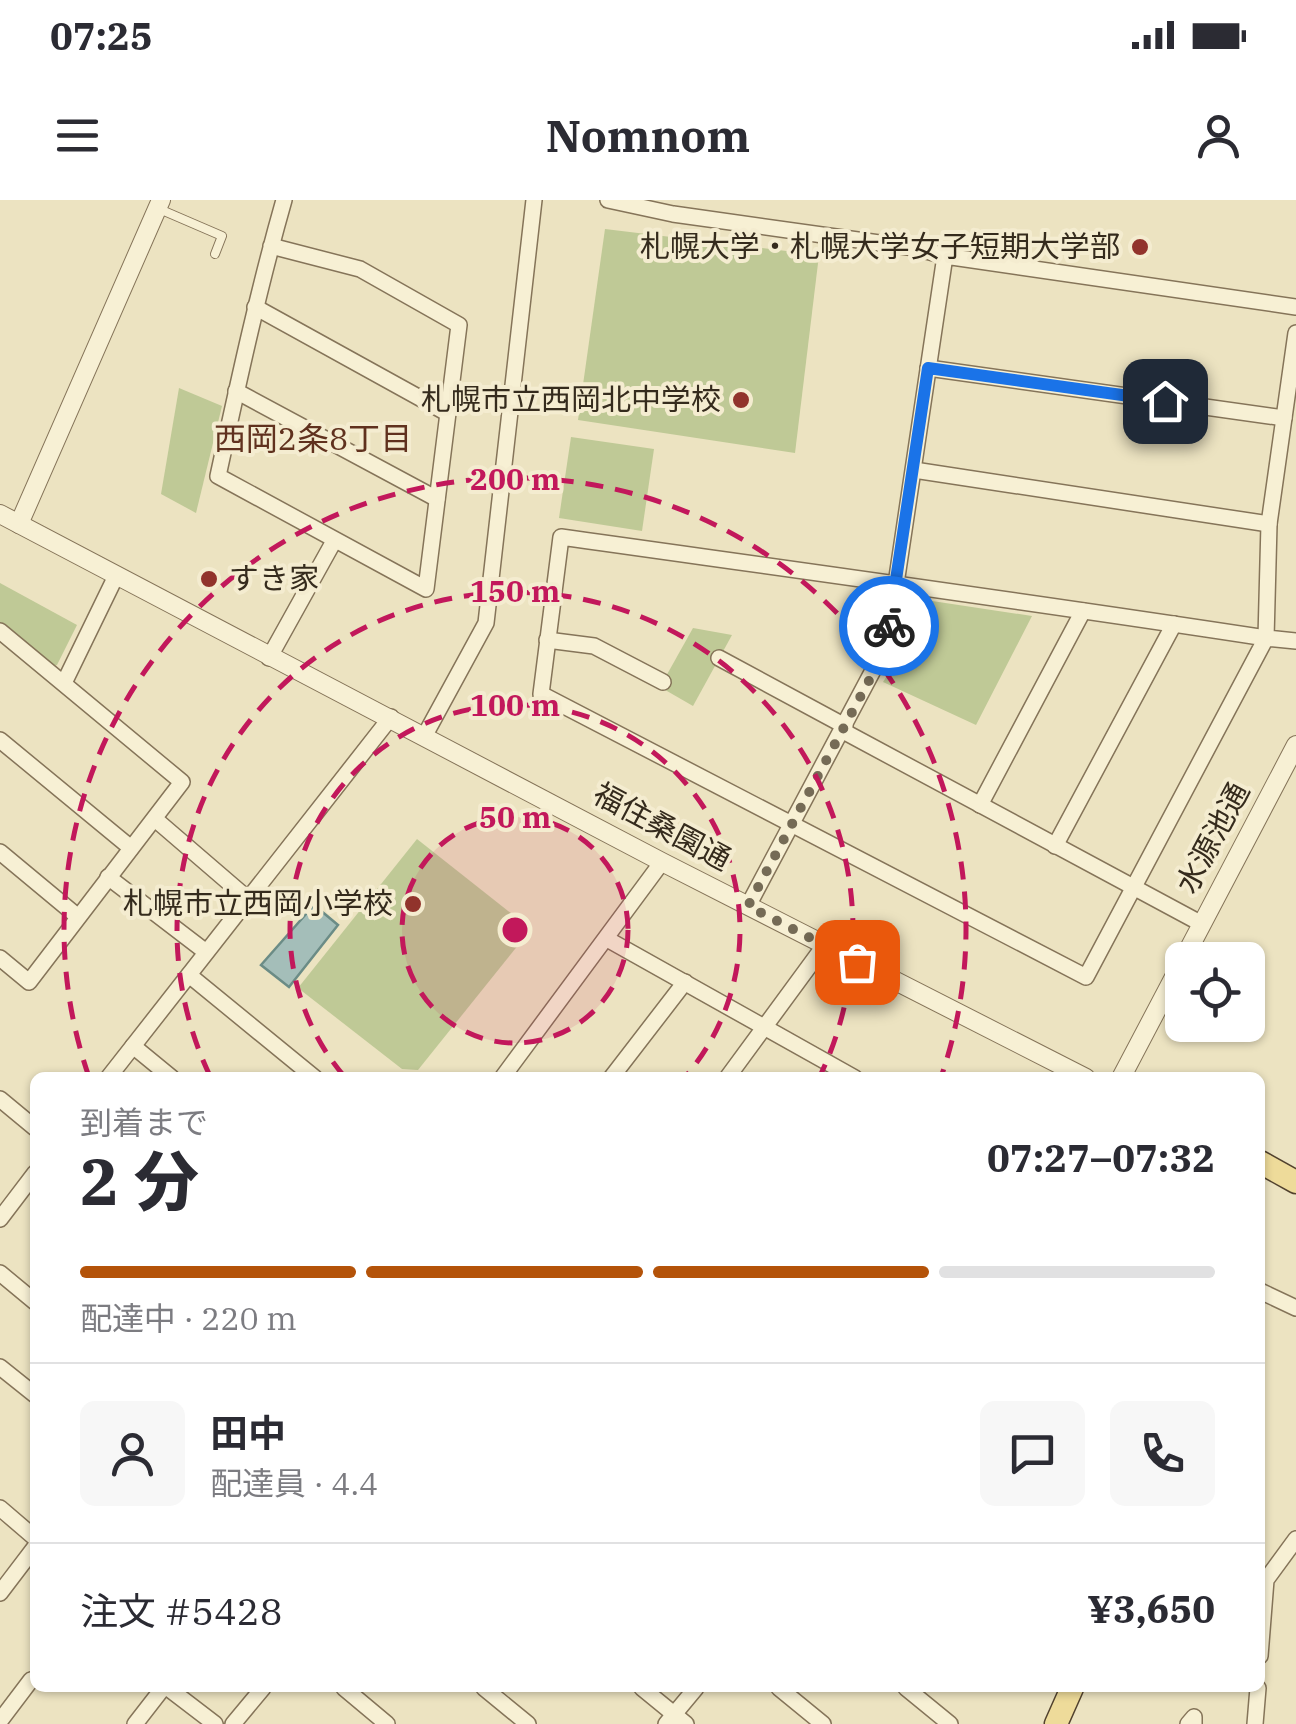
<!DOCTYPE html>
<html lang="ja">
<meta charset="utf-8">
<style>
:root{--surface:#fff;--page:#f7f7f7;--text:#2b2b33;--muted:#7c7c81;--line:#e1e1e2;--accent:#b45309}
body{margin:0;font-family:"IBM Plex Serif","Noto Sans JP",serif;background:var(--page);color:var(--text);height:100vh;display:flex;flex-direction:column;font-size:38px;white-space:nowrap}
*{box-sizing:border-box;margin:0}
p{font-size:32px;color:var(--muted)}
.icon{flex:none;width:55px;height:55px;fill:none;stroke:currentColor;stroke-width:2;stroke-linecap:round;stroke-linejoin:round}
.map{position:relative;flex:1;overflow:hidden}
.drawer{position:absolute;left:30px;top:872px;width:1235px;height:620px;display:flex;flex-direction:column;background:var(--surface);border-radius:15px;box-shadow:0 2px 8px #0004}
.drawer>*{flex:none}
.fabs{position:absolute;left:1165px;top:742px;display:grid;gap:20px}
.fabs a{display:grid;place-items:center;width:100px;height:100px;border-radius:15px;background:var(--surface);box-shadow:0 2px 8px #0004;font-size:50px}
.pin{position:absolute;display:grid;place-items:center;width:85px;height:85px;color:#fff;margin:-42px;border-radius:20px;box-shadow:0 5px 15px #0006}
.courier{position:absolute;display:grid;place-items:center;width:100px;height:100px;margin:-50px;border:8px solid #1a73e8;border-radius:50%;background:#fff;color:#222;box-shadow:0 2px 12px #0007}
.headline em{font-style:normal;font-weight:800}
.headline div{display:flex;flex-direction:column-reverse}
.headline{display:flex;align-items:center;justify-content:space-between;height:170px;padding:0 50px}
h1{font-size:65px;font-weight:800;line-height:75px}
.bar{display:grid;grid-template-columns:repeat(4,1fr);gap:15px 10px;align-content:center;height:120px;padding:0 50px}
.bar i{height:12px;border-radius:8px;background:var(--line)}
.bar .active{background:var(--accent)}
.bar p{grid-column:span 4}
.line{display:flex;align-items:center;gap:25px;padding:0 50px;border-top:2px solid var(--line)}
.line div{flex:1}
.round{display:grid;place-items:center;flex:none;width:105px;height:105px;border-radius:15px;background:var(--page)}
.status{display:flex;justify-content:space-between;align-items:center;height:70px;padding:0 50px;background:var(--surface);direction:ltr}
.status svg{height:28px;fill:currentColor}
header{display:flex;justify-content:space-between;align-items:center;height:130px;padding:0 50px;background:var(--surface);font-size:45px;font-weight:800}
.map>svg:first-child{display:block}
.green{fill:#bfc996}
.water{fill:#a4beb9;stroke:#6b8c86;stroke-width:2.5}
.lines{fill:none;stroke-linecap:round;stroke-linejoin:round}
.service-casing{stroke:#857459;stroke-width:10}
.minor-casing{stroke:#857459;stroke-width:18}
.tertiary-casing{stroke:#857459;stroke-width:20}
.primary-casing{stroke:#52422e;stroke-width:25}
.service{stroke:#f7f0d4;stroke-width:8}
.minor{stroke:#f7f0d4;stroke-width:15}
.tertiary{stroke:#f7f0d4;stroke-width:18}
.primary{stroke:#eedb9a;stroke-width:22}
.done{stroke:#756b56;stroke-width:10;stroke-dasharray:0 18}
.route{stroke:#1a73e8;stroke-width:12}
.ring{fill:none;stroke:#c2185b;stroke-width:5;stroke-dasharray:18 12}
.poi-dot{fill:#91332c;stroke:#f4ecd0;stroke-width:4}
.labels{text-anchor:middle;stroke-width:8;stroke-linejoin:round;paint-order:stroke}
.poi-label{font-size:30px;fill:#352b1d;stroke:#f4ecd0;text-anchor:end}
.street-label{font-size:30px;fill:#352b1d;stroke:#f4ecd0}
.neighbourhood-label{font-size:32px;fill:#60311e;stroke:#f4ecd0}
.centre{fill:#c2185b;stroke:#f4ecd0;stroke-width:5}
.ring-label{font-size:30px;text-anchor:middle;font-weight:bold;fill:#c2185b;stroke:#f4ecd0;stroke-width:8;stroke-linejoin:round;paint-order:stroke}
</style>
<div class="status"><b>07:25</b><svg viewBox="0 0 49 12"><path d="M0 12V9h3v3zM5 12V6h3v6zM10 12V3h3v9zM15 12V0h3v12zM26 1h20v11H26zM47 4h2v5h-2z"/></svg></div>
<header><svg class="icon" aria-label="menu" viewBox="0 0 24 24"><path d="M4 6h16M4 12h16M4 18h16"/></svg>Nomnom<svg class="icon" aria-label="person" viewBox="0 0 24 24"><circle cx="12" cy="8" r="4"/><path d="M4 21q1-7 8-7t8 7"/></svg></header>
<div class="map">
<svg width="1296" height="1524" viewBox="0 0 1296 1524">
<rect width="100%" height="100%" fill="#ece3c1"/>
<g class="green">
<path d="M605,29L819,55L795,253L578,220Z"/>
<path d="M179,188L222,206L196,313L161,294Z"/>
<path d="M571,237L654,249L642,331L559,318Z"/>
<path d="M0,383L77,425L57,465L49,467L0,427Z"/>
<path d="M919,399L1032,416L976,525L883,482L901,454L905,407Z"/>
<path d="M693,428L732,435L693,506L660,487Z"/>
<path d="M417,639L531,729L418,870L402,869L298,788Z"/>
</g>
<path class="water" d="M314,705L338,725L289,787L261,765Z"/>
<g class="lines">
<g class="service-casing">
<path id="service" d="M157,8L222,36L215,54"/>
</g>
<g class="minor-casing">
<g id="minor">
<path d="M608,0L673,14L915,48L945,56"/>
<path d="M271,46L360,69L459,125L426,389L218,276C238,184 258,91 284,0"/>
<path d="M255,107L447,213"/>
<path d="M1296,133L1269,324L1266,438L1086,777L541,494L561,337C796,370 1031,402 1266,438L1296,441"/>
<path d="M928,168L1284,218"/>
<path d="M236,191L437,299"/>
<path d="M914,270L1269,324"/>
<path d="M0,431L182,582L29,782L0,758"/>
<path d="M547,440L594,446L663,482"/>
<path d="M269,458L334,341"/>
<path d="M719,458L845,526"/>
<path d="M64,483L115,378"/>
<path d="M843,531L1202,724"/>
<path d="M425,535L486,423L534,0"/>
<path d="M0,540L131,648"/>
<path d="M980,605L1083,411"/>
<path d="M155,619L248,699"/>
<path d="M1055,646L1174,424"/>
<path d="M0,652L77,716"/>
<path d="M108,677L206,752"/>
<path d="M748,706L887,444L945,56L1296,107"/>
<path d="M607,739L855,878"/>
<path d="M189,775L315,878"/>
<path d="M133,846L172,878"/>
<path d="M108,878L391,517"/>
<path d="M502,878L662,662"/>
<path d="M611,878L685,782"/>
<path d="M727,878L824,746"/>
<path d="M0,899L35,928"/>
<path d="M0,1019L35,973"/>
<path d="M0,1073L35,1102"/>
<path d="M1260,1091L1296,1108"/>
<path d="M0,1167L35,1195"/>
<path d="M0,1308L35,1338"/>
<path d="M0,1393L35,1347"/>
<path d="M1260,1456L1266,1380L1296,1339"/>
<path d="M168,1488L215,1524"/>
<path d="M344,1488L387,1524"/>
<path d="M484,1488L528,1524"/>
<path d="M642,1488L686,1524"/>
<path d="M779,1488L823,1524"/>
<path d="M906,1488L950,1524"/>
<path d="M0,1521L31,1480"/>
<path d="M135,1524L163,1488"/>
<path d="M233,1524L263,1488"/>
<path d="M666,1524L696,1488"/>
<path d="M1188,1524L1194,1517V1524"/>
<path d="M1255,1524L1258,1488"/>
</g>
</g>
<g class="tertiary-casing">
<g id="tertiary">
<path d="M0,314L662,662L1086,878"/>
<path d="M19,324L161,0"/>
<path d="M1121,878L1296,545"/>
</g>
</g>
<g class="primary-casing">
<g id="primary">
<path d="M1260,962L1296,982"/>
<path d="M1056,1524L1072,1488"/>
</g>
</g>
<use href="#service" class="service"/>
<use href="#minor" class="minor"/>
<use href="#tertiary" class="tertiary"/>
<use href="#primary" class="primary"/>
</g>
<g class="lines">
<path class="done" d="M857,762L748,706L879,462L889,426"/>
<path class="route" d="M889,426L928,168L1165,201"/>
</g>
<circle cx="515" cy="730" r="113" fill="#c2185b" fill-opacity=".12"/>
<g class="ring">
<circle cx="515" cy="730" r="113"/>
<path d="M344 876A225 225 0 1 1 686 876"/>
<path d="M210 876A338 338 0 1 1 820 876"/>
<path d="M89 877A451 451 0 1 1 941 877"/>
</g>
<g class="poi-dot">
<circle cx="1140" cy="47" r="10"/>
<circle cx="741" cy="200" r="10"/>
<circle cx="209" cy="379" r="10"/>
<circle cx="413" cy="704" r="10"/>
</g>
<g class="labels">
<g class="poi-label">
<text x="1120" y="57">札幌大学・札幌大学女子短期大学部</text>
<text x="721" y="210">札幌市立西岡北中学校</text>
<text x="229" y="389" text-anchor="start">すき家</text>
<text x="393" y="714">札幌市立西岡小学校</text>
</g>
<g class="street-label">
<text transform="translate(662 627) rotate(28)" y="10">福住桑園通</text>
<text transform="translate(1213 638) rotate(-62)" y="10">水源池通</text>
</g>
<g class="neighbourhood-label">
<text x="313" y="250">西岡2条8丁目</text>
</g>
</g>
<circle cx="515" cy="730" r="15" class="centre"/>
<g class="ring-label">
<text x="515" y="290">200 m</text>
<text x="515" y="402">150 m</text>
<text x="515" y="516">100 m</text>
<text x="515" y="628">50 m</text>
</g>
</svg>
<div class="fabs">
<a><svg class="icon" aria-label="locate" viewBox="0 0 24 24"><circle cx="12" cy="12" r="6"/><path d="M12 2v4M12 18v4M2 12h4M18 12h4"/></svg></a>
</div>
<div class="pin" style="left:857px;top:762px;background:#ea580c"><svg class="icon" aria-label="bag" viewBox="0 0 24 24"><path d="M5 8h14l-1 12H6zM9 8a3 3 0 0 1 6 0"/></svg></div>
<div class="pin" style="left:1165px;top:201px;background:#1f2937"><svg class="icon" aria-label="home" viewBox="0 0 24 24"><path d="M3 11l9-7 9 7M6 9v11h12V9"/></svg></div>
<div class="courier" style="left:889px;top:426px"><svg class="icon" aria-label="bike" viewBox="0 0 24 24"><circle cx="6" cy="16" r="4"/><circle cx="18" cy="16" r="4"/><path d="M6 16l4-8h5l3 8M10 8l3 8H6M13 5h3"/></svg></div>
<section class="drawer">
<div class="headline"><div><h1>2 分</h1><p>到着まで</p></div><em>07:27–07:32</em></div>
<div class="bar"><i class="active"></i><i class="active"></i><i class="active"></i><i></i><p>配達中 · 220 m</p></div>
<div class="line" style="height:180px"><a class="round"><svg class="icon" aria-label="person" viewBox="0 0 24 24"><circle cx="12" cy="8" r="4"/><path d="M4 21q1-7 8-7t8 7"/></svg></a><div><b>田中</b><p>配達員 · 4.4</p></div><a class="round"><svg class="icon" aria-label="chat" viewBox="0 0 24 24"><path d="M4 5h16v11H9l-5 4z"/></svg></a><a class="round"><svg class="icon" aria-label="phone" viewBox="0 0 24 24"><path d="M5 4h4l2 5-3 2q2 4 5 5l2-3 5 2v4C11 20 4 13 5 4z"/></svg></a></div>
<div class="line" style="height:130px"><div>注文 #5428</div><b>¥3,650</b></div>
</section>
</div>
